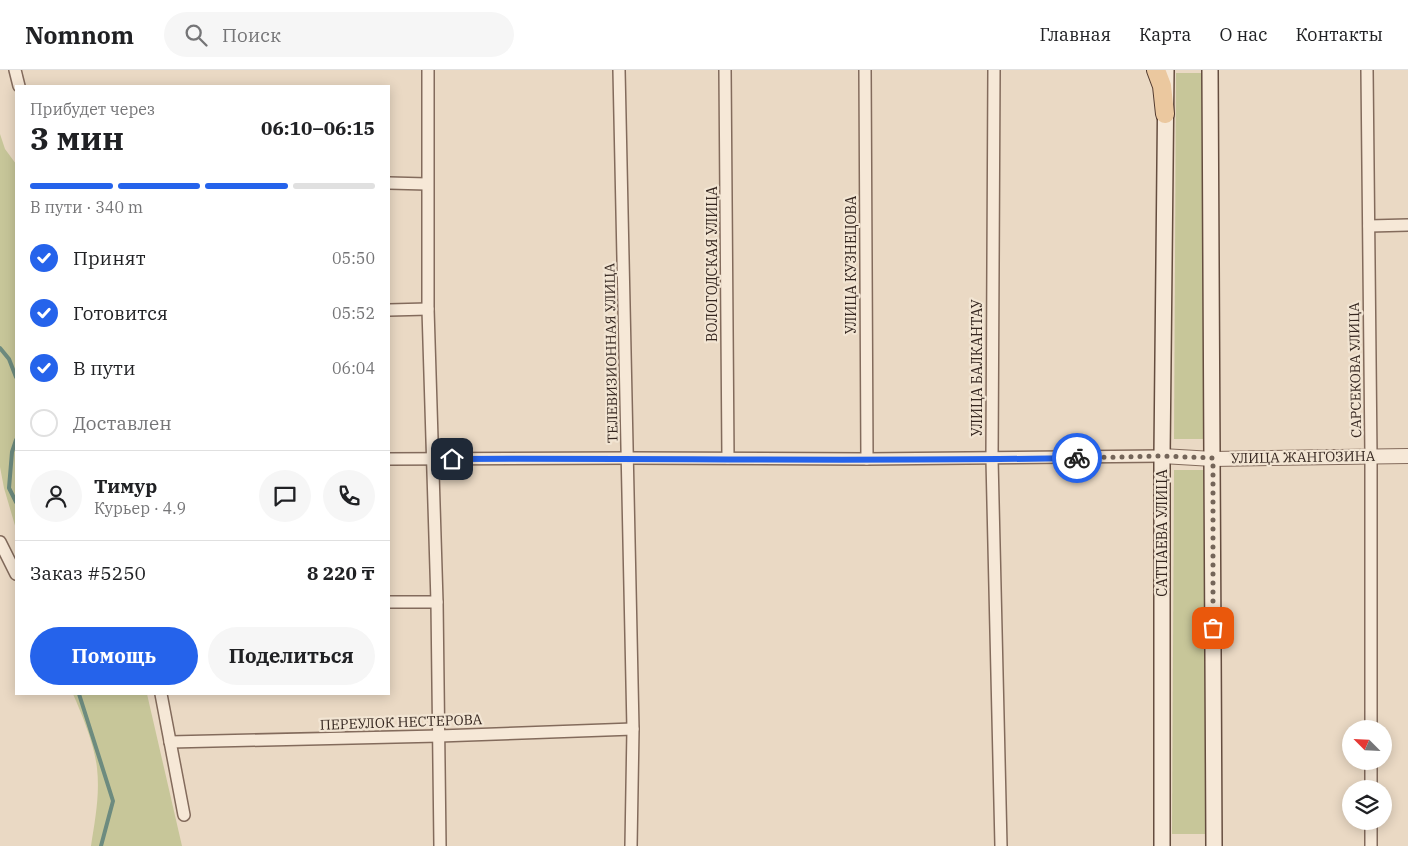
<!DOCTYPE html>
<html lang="ru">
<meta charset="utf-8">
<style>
:root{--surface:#fff;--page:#f6f6f6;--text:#202124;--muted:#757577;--line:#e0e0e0;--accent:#2563eb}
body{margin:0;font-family:"IBM Plex Serif",serif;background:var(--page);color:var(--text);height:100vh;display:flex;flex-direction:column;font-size:19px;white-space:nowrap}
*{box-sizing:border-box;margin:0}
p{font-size:16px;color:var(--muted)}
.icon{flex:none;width:28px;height:28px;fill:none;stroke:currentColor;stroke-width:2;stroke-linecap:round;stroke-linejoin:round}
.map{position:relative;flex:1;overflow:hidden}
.panel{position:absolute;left:15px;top:15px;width:375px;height:610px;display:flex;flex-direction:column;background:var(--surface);border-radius:0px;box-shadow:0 2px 12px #0003}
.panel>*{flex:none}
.needle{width:32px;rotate:294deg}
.controls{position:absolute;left:1342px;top:650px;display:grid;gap:10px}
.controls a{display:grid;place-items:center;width:50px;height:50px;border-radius:50%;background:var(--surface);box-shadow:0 2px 12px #0003;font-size:25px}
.pin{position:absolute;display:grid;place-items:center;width:42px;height:42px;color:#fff;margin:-21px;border-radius:10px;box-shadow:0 2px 8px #0006}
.courier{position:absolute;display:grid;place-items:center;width:50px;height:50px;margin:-25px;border:4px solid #2563eb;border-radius:50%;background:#fff;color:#222;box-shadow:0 1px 6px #0007}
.summary em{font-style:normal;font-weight:700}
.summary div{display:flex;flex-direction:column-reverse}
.summary{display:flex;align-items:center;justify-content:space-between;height:85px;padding:0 15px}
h1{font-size:32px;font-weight:700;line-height:38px}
.bar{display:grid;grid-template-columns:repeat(4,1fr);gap:8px 5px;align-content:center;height:60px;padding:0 15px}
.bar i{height:6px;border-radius:4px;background:var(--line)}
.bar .on{background:var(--accent)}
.bar p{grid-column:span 4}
.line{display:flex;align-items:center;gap:12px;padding:0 15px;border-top:1px solid var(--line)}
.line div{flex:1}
.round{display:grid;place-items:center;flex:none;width:52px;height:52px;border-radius:26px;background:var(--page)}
ol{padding:0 15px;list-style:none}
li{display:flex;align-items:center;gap:15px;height:55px}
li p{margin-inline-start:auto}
li .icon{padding:5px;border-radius:50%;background:var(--accent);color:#fff;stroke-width:4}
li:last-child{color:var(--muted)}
li i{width:28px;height:28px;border:2px solid var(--line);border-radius:50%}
.action{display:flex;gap:10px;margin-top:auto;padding:10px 15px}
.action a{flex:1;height:58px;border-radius:30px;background:var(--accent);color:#fff;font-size:20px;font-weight:700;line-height:58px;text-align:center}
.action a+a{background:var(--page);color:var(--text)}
header{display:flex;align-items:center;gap:30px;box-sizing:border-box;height:70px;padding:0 25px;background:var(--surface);border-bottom:1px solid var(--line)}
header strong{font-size:24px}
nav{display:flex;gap:28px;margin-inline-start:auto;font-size:18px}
.search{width:350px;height:45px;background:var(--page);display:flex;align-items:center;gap:12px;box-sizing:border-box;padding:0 18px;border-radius:28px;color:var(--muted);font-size:19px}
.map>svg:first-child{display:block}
.green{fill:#c7c699}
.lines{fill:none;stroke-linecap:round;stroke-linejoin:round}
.stream{stroke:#6d8b7f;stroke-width:4}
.minor-casing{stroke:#836b5c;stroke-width:14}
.tertiary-casing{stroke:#836b5c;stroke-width:16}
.secondary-casing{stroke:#654d3f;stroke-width:18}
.primary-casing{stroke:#523b30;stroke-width:20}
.minor{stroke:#f6e8d7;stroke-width:11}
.tertiary{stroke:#f6e8d7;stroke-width:14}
.secondary{stroke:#f6e8d7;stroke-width:15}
.primary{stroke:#ebc89f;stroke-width:18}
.done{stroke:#746559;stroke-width:5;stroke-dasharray:0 9}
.route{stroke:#2563eb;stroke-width:6}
.labels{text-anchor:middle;stroke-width:4.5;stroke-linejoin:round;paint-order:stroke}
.street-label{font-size:14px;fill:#35261f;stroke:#f2e5d3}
</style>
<header>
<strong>Nomnom</strong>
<div class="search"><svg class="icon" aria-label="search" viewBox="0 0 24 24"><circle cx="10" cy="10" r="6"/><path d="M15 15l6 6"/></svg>Поиск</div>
<nav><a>Главная</a><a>Карта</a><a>О нас</a><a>Контакты</a></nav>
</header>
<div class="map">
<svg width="1408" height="776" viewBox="0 0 1408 776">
<rect width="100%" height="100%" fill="#ead9c4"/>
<g class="green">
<path d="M1176,3H1205L1203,369H1174Z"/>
<path d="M0,64L5,79L16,94V459L4,418L0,397Z"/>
<path d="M1174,400H1208L1206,764H1172Z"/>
<path d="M73,624H147L182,776H91C95,750 100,725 97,698C95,677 82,644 73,624Z"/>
</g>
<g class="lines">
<g class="stream">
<path d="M0,278L9,289L16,307"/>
<path d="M16,370L12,382L9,418L16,432"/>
<path d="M79,624L113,731L101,776"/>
</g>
<g class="minor-casing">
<g id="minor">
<path d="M15,0L19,16"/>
<path d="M428,0V239L437,532L440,776"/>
<path d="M619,0L633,659L631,776"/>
<path d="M725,0L728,388"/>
<path d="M865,0L867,389"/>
<path d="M994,0L992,389L1001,776"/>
<path d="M1367,0L1371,386V659"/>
<path d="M389,113L427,114"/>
<path d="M1369,156L1408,155"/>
<path d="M389,240L428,239"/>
<path d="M389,389L628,388L867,389L1162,386"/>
<path d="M0,472L16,504"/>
<path d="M389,532H437"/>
<path d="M161,624L184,745"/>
<path d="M170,672L439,666L633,659"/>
<path d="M1371,691V719"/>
<path d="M1371,751V776"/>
</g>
</g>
<g class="tertiary-casing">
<path id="tertiary" d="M1162,386L1213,389L1408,386"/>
</g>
<g class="secondary-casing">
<g id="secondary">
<path d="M1210,0L1214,776"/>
<path d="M1162,776V386L1166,0"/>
</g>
</g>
<g class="primary-casing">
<path id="primary" d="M1156,0L1162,16L1165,44"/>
</g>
<use href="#minor" class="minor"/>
<use href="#tertiary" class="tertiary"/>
<use href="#secondary" class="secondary"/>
<use href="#primary" class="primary"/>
</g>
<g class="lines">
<path class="done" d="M1077,388L1162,386L1213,388V558"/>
<path class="route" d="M452,389C660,388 869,392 1077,388"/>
</g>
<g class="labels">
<g class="street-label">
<text transform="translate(712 194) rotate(-90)" y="5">ВОЛОГОДСКАЯ УЛИЦА</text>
<text transform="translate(851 195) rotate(-90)" y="5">УЛИЦА КУЗНЕЦОВА</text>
<text transform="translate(611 283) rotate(-91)" y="5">ТЕЛЕВИЗИОННАЯ УЛИЦА</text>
<text transform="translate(977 298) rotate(-90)" y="5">УЛИЦА БАЛКАНТАУ</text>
<text transform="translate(1355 300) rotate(-91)" y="5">САРСЕКОВА УЛИЦА</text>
<text transform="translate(1303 387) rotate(-1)" y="5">УЛИЦА ЖАНГОЗИНА</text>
<text transform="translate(1162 463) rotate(-90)" y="5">САТПАЕВА УЛИЦА</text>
<text transform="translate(401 652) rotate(-2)" y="5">ПЕРЕУЛОК НЕСТЕРОВА</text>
</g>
</g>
</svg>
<div class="controls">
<a><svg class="needle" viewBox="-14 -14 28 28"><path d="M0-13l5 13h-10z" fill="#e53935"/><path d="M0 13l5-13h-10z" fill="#757577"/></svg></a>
<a><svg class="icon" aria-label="layers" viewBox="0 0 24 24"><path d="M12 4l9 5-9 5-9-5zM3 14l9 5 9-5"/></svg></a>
</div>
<div class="pin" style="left:1213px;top:558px;background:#ea580c"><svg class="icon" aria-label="bag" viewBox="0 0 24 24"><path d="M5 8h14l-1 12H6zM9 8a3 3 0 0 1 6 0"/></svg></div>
<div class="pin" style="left:452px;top:389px;background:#1f2937"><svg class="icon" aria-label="home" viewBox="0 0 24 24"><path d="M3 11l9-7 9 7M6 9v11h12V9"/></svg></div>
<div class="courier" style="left:1077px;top:388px"><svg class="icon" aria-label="bike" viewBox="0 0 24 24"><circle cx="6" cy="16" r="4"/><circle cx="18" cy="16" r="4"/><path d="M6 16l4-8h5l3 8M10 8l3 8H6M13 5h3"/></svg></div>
<section class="panel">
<div class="summary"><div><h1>3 мин</h1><p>Прибудет через</p></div><em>06:10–06:15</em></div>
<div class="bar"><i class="on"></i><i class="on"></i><i class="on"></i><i></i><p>В пути · 340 m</p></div>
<ol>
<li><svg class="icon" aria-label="check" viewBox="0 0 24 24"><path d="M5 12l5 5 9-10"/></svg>Принят<p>05:50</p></li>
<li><svg class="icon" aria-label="check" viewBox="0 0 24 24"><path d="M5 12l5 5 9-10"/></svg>Готовится<p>05:52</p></li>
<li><svg class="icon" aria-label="check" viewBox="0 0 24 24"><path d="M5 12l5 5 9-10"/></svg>В пути<p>06:04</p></li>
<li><i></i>Доставлен</li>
</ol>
<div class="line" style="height:90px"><a class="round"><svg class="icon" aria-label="person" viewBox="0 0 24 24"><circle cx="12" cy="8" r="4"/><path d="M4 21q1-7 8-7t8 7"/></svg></a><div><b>Тимур</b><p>Курьер · 4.9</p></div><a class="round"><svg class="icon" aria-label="chat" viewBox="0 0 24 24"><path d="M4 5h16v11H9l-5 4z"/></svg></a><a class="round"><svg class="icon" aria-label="phone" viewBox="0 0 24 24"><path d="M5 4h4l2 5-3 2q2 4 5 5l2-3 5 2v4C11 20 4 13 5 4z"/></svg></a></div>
<div class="line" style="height:65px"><div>Заказ #5250</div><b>8 220 ₸</b></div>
<div class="action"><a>Помощь</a><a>Поделиться</a></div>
</section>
</div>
